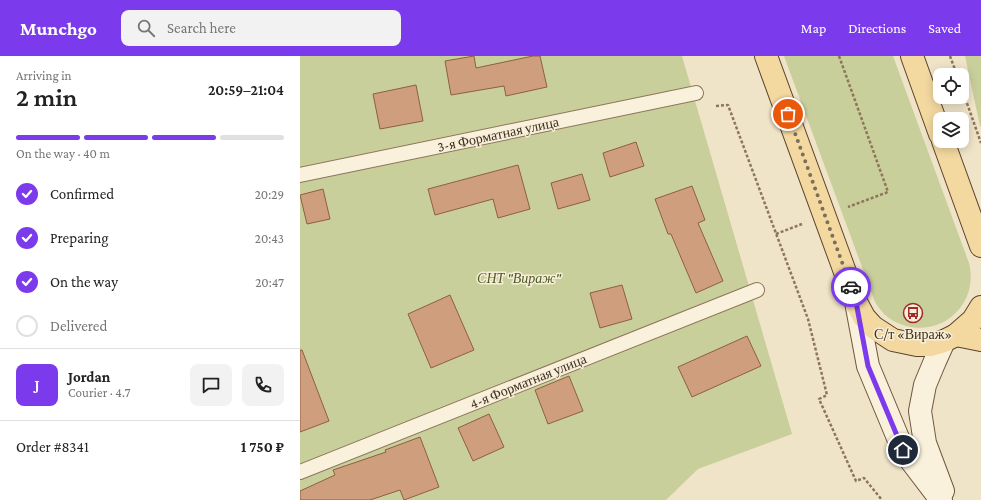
<!DOCTYPE html>
<meta charset="utf-8">
<style>
:root{--surface:#fff;--page:#f2f2f2;--text:#222;--muted:#767676;--line:#e0e0e0;--accent:#7c3aed}
body{margin:0;font-family:"Crimson Pro",serif;background:var(--page);color:var(--text);height:100vh;display:flex;flex-direction:column;font-size:15px;white-space:nowrap}
*{box-sizing:border-box;margin:0}
p{font-size:13px;color:var(--muted)}
.icon{flex:none;width:22px;height:22px;fill:none;stroke:currentColor;stroke-width:2;stroke-linecap:round;stroke-linejoin:round}
.map{position:relative;flex:1;overflow:hidden}
.drawer{display:flex;flex-direction:column;background:var(--surface);width:300px}
.drawer>*{flex:none}
.controls{position:absolute;left:633px;top:12px;display:grid;gap:8px}
.controls a{display:grid;place-items:center;width:36px;height:36px;border-radius:8px;background:var(--surface);box-shadow:0 2px 10px #0003;font-size:20px}
.pin{position:absolute;display:grid;place-items:center;width:34px;height:34px;color:#fff;margin:-17px;border:2px solid #fff;border-radius:50%;box-shadow:0 1px 4px #0007}
.courier{position:absolute;display:grid;place-items:center;width:40px;height:40px;margin:-20px;border:3px solid #7c3aed;border-radius:50%;background:#fff;color:#222;box-shadow:0 1px 5px #0007}
.head em{font-style:normal;font-weight:600}
.head div{display:flex;flex-direction:column-reverse}
.head{display:flex;align-items:center;justify-content:space-between;height:68px;padding:0 16px}
h1{font-size:26px;font-weight:600;line-height:30px}
.bar{display:grid;grid-template-columns:repeat(4,1fr);gap:6px 4px;align-content:center;height:48px;padding:0 16px}
.bar i{height:5px;border-radius:3px;background:var(--line)}
.bar .selected{background:var(--accent)}
.bar p{grid-column:span 4}
.line{display:flex;align-items:center;gap:10px;padding:0 16px;border-top:1px solid var(--line)}
.line div{flex:1}
.round{display:grid;place-items:center;flex:none;width:42px;height:42px;border-radius:8px;background:var(--page)}
ol{padding:0 16px;list-style:none}
li{display:flex;align-items:center;gap:12px;height:44px}
li p{margin-inline-start:auto}
li .icon{padding:4px;border-radius:50%;background:var(--accent);color:#fff;stroke-width:4}
li:last-child{color:var(--muted)}
li i{width:22px;height:22px;border:2px solid var(--line);border-radius:50%}
header{display:flex;align-items:center;gap:24px;box-sizing:border-box;height:56px;padding:0 20px;background:var(--accent);color:#fff}
header strong{font-size:19px}
nav{display:flex;gap:22px;margin-inline-start:auto;font-size:14px}
.search{width:280px;height:36px;background:var(--page);display:flex;align-items:center;gap:10px;box-sizing:border-box;padding:0 14px;border-radius:8px;color:var(--muted);font-size:15px}
main{display:flex;flex:1;min-height:0}
.map>svg:first-child{display:block}
.green{fill:#c9cf9b}
.building{fill:#cf9f7d;stroke:#8d5f41}
.lines{fill:none;stroke-linecap:round;stroke-linejoin:round}
.service-casing{stroke:#8d765c;stroke-width:16}
.secondary-casing{stroke:#6f573f;stroke-width:24}
.primary-casing{stroke:#5b4430;stroke-width:24}
.path{stroke:#8d765c;stroke-width:2.5;stroke-dasharray:3 2;stroke-linecap:butt}
.service{stroke:#faf1dc;stroke-width:14}
.secondary{stroke:#faf1dc;stroke-width:22}
.primary{stroke:#f3d9a0;stroke-width:22}
.done{stroke:#7c6e5b;stroke-width:4;stroke-dasharray:0 7.2}
.route{stroke:#7c3aed;stroke-width:5}
.labels{text-anchor:middle;stroke-width:3;stroke-linejoin:round;paint-order:stroke}
.street-label{font-size:14px;fill:#3d2e20;stroke:#f7eed8}
.park-label{font-size:14px;font-style:italic;fill:#4d5a26;stroke:#f7eed8}
.poi-label{font-size:14px;fill:#3d2e20;stroke:#f7eed8}
</style>
<header>
<strong>Munchgo</strong>
<div class="search"><svg class="icon" aria-label="search" viewBox="0 0 24 24"><circle cx="10" cy="10" r="6"/><path d="M15 15l6 6"/></svg>Search here</div>
<nav><a>Map</a><a>Directions</a><a>Saved</a></nav>
</header>
<main>
<section class="drawer">
<div class="head"><div><h1>2 min</h1><p>Arriving in</p></div><em>20:59–21:04</em></div>
<div class="bar"><i class="selected"></i><i class="selected"></i><i class="selected"></i><i></i><p>On the way · 40 m</p></div>
<ol>
<li><svg class="icon" aria-label="check" viewBox="0 0 24 24"><path d="M5 12l5 5 9-10"/></svg>Confirmed<p>20:29</p></li>
<li><svg class="icon" aria-label="check" viewBox="0 0 24 24"><path d="M5 12l5 5 9-10"/></svg>Preparing<p>20:43</p></li>
<li><svg class="icon" aria-label="check" viewBox="0 0 24 24"><path d="M5 12l5 5 9-10"/></svg>On the way<p>20:47</p></li>
<li><i></i>Delivered</li>
</ol>
<div class="line" style="height:72px"><b class="round" style="background:var(--accent);color:#fff">J</b><div><b>Jordan</b><p>Courier · 4.7</p></div><a class="round"><svg class="icon" aria-label="chat" viewBox="0 0 24 24"><path d="M4 5h16v11H9l-5 4z"/></svg></a><a class="round"><svg class="icon" aria-label="phone" viewBox="0 0 24 24"><path d="M5 4h4l2 5-3 2q2 4 5 5l2-3 5 2v4C11 20 4 13 5 4z"/></svg></a></div>
<div class="line" style="height:52px"><div>Order #8341</div><b>1 750 ₽</b></div>
</section>
<div class="map">
<svg width="681" height="444" viewBox="0 0 681 444">
<rect width="100%" height="100%" fill="#f0e4c8"/>
<g class="green">
<path d="M0,0H382L492,378L398,413L366,444H0Z"/>
<path d="M484,0H593L669,207C679,246 645,280 606,270C600,268 594,266 589,262C583,258 579,252 575,246Z"/>
<path d="M665,0H681V71L680,70Z"/>
</g>
<g class="building">
<path d="M174,0L176,12L233,0H240L247,31L206,40L204,30L151,39L145,5Z"/>
<path d="M116,29L123,65L80,73L73,38Z"/>
<path d="M336,86L344,110L310,121L303,97Z"/>
<path d="M218,109L230,153L198,162L193,143L135,159L128,133Z"/>
<path d="M282,118L290,144L258,153L251,127Z"/>
<path d="M392,130L405,164L398,167L423,225L396,237L371,178H368L355,143Z"/>
<path d="M23,133L30,163L7,168L0,139Z"/>
<path d="M322,229L332,263L300,272L290,237Z"/>
<path d="M150,239L174,294L131,312L108,258Z"/>
<path d="M447,280L461,310L392,341L378,311Z"/>
<path d="M0,294H2L29,365L0,376Z"/>
<path d="M269,320L283,355L248,368L235,334Z"/>
<path d="M189,358L204,391L173,405L158,372Z"/>
<path d="M120,381L139,431L104,444L100,434L70,444H0V435L35,419L33,414L86,396L85,394Z"/>
</g>
<g class="lines">
<g class="service-casing">
<g id="service">
<path d="M0,119L396,37"/>
<path d="M0,416L457,234"/>
</g>
</g>
<g class="secondary-casing">
<g id="secondary">
<path d="M556,246L568,310L603,394L641,444"/>
<path d="M643,435L625,387L620,355L625,329L635,305L644,285"/>
</g>
</g>
<g class="primary-casing">
<g id="primary">
<path d="M466,0L556,246L564,261L573,271L593,284L617,289H631L644,285L656,279L673,264L681,251"/>
<path d="M612,0L640,78"/>
<path d="M643,85L681,190"/>
<path d="M656,279L681,284"/>
</g>
</g>
<g class="path">
<path d="M539,0L588,136L548,151"/>
<path d="M650,0L657,19"/>
<path d="M662,33L681,87"/>
<path d="M416,50L428,49L508,263L527,339L519,343L556,425L564,422L582,444"/>
<path d="M476,178L502,168"/>
</g>
<use href="#service" class="service"/>
<use href="#secondary" class="secondary"/>
<use href="#primary" class="primary"/>
</g>
<g class="lines">
<path class="done" d="M488,58L551,231"/>
<path class="route" d="M551,231L556,246L568,310L603,394"/>
</g>
<defs>
<g id="bus-ring" transform="scale(1)"><circle r="9.5" fill="#f7eed8" stroke="#9e2a2b" stroke-width="1.5"/><path d="M-5-6H5V4H4V6H2V4H-2V6H-4V4H-5ZM-3.5-4V0h7V-4ZM-3.5 1.2v1.5H-2V1.2ZM2 1.2v1.5H3.5V1.2Z" fill="#9e2a2b"/></g>
</defs>
<g fill-rule="evenodd">
<use href="#bus-ring" x="613" y="257"/>
</g>
<g class="labels">
<g class="street-label">
<text transform="translate(198 78) rotate(-12)" y="5">3-я Форматная улица</text>
<text transform="translate(228 325) rotate(-22)" y="5">4-я Форматная улица</text>
</g>
<g class="park-label">
<text x="219" y="227">СНТ "Вираж"</text>
</g>
<g class="poi-label">
<text x="613" y="283">С/т «Вираж»</text>
</g>
</g>
</svg>
<div class="controls">
<a><svg class="icon" aria-label="locate" viewBox="0 0 24 24"><circle cx="12" cy="12" r="6"/><path d="M12 2v4M12 18v4M2 12h4M18 12h4"/></svg></a>
<a><svg class="icon" aria-label="layers" viewBox="0 0 24 24"><path d="M12 4l9 5-9 5-9-5zM3 14l9 5 9-5"/></svg></a>
</div>
<div class="pin" style="left:488px;top:58px;background:#ea580c"><svg class="icon" aria-label="bag" viewBox="0 0 24 24"><path d="M5 8h14l-1 12H6zM9 8a3 3 0 0 1 6 0"/></svg></div>
<div class="pin" style="left:603px;top:394px;background:#1f2937"><svg class="icon" aria-label="home" viewBox="0 0 24 24"><path d="M3 11l9-7 9 7M6 9v11h12V9"/></svg></div>
<div class="courier" style="left:551px;top:231px"><svg class="icon" aria-label="car" viewBox="0 0 24 24"><path d="M5 17H2v-5l4-1 3-4h7l3 4 3 1v5h-3M9 17h6M6 11h13"/><circle cx="7" cy="17" r="2"/><circle cx="17" cy="17" r="2"/></svg></div>
</div>
</main>
